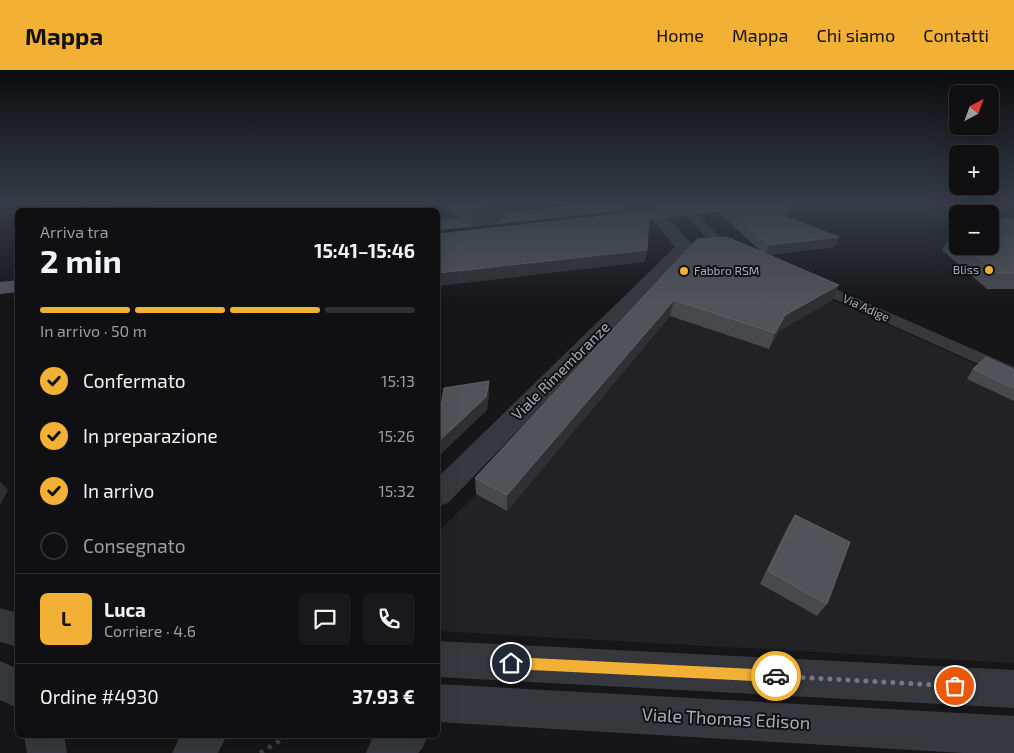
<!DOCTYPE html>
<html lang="it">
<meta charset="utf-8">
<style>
:root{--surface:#101012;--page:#19191b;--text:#f1f3f6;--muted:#9c9d9f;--line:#303032;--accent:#f2b134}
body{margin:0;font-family:"Exo 2",sans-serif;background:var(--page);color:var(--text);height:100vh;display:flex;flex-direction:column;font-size:19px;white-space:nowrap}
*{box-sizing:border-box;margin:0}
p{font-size:16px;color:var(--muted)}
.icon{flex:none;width:28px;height:28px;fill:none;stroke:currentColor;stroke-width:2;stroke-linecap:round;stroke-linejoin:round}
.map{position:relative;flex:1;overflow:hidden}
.sheet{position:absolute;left:15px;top:138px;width:425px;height:530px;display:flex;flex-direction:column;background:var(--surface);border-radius:8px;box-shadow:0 5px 20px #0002,0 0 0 1px var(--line)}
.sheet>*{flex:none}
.needle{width:32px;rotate:41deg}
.tools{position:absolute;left:949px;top:15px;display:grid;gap:10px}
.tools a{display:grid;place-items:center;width:50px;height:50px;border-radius:8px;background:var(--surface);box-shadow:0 5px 20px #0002,0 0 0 1px var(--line);font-size:25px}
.pin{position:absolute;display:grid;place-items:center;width:42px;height:42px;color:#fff;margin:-21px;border:2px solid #fff;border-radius:50%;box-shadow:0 1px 5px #0007}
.courier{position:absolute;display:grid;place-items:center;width:50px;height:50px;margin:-25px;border:4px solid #f2b134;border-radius:50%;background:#fff;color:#222;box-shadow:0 1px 6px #0007}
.overview em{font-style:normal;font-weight:700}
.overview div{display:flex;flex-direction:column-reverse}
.overview{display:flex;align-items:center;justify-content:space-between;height:85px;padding:0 25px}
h1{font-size:32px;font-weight:700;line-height:38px}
.bar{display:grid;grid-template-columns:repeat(4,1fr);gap:8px 5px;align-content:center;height:60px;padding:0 25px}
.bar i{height:6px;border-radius:4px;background:var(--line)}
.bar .on{background:var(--accent)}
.bar p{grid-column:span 4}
.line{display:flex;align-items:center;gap:12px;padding:0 25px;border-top:1px solid var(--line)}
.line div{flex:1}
.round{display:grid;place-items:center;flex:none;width:52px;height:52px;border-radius:8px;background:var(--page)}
ol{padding:0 25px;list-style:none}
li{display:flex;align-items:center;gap:15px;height:55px}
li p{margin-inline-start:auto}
li .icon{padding:5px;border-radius:50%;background:var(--accent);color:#111;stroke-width:4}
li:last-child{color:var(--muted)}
li i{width:28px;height:28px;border:2px solid var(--line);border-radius:50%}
header{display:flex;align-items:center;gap:30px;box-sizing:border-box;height:70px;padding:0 25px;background:var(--accent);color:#111}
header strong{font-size:24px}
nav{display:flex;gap:28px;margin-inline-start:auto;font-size:18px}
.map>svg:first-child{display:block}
.built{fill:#222225}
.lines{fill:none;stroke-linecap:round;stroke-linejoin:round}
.path{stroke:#3d3f44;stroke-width:4.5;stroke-dasharray:4 5.5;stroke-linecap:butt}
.minor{fill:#37383d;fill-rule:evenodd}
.tertiary{fill:#37383d;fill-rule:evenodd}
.primary{fill:#53555c;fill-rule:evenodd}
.wall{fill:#47494d}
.shaded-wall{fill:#2f3033}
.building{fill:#525359;stroke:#5f6168}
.route{fill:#f2b134}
.done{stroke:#757880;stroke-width:5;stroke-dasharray:0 9}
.poi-dot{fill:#f2b134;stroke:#111113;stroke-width:2}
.labels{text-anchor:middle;stroke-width:4;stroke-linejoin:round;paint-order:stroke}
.far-poi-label{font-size:12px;fill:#a8adb8;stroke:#111113;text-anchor:end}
.far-street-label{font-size:12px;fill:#a8adb8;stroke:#111113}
.street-label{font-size:15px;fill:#a8adb8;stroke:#111113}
.near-street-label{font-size:18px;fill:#a8adb8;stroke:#111113}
</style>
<header>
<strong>Mappa</strong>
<nav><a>Home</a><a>Mappa</a><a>Chi siamo</a><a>Contatti</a></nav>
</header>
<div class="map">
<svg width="1014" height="683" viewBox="0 0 1014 683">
<rect width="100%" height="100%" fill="#161618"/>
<path class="built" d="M723,181L1014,311V593L438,561V462Z"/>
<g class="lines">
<path class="path" d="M260,683L289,665"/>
<g class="minor">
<path d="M421,135H434L430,140H417Z"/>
<path d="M665,135H684L690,137L721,168L741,177L743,180L736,184C707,177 703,160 683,144C677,140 670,140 665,135Z"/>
<path d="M810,208L1014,297V310L805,216L802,213L805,210Z"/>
</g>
<g class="tertiary">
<path d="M652,135H668L664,143L691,173L694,177L691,181L448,433L438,436V407L675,177L648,144Z"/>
<path d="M0,538L18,543V577L0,572Z"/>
<path d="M438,571L1014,600V638L438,607Z"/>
<path d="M0,591L18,599V638L0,630Z"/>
<path d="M438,614L1014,646V683H963L438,652Z"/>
<path d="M24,665H64L67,683H27Z"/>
<path d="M181,665H227L218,683H172Z"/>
<path d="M376,665H428L422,679L418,683H366L372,669Z"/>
</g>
<g class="primary">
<path d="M578,135H638L636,139L630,140L438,160V150Z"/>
<path d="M687,135H743L741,139L735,140L612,154L606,153L603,149L606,145L612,144Z"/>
<path d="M18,210V222L0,224V212Z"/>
</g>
</g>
<g class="wall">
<path d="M80,135H157L155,140H111L109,138L98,140H91L80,136Z"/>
<path d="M438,135H517L496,154L473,156Z"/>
<path d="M621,135H639L638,138L625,140Z"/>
<path d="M722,135H790L787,145H783L834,177L768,185L832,230L779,261L769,279L670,246L507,441L476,424L475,408L697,169L762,182L720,144Z"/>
<path d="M1000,149H1014V219H987L942,180L951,165H958V176H990L992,165L991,164Z"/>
<path d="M973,299L1014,300V331L967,309Z"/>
<path d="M795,445L827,534L817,546L760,514L787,458Z"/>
</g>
<g class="shaded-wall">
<path d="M90,135H108L109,138L93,140Z"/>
<path d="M152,135H157L155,140H154Z"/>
<path d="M486,135H517L496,154L473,156L472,137Z"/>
<path d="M626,135H639L638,138L625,140Z"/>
<path d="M839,167L834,177L765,185L769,175Z"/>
<path d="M647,180L645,192L438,216V203Z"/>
<path d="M839,215L832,230L779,261L769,279L775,263L785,245Z"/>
<path d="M674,230L670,246L507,441V425Z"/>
<path d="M489,311V325L487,340L438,387V372Z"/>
<path d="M0,412L8,420L0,435Z"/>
</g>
<g class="building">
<path d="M470,135H486L472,137Z"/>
<path d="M724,135H790L763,138L839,167L769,175Z"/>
<path d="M649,141L647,180L438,203V164Z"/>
<path d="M1000,149H1014V158Z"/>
<path d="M951,165H958V171Z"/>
<path d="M990,165H1014V203H998L964,176H990Z"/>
<path d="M727,167L839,215L785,245L775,263L674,230L507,425L475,408L697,169Z"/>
<path d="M986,287L1014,300V318L973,299Z"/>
<path d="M489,311L486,327L438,372V356L444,318Z"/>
<path d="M795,445L850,472L827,534L768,501Z"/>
</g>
<linearGradient id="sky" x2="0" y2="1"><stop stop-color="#0c0c0d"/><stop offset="0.58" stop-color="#363c48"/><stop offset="1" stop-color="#363c48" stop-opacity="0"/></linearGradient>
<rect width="1014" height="231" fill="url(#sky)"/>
<path class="route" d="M511,587L776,600L781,602L782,606L781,610L776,612L511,599L506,597L505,593L506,589Z"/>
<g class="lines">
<path class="done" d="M776,606L955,616"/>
</g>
<g class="poi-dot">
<circle cx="989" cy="200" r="5"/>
<circle cx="684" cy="201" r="5"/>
</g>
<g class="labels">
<g class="far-poi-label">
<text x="979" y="204">Bliss</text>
<text x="694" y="205" text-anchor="start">Fabbro RSM</text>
</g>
<g class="far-street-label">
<text transform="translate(866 238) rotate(24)" y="4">Via Adige</text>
</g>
<g class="street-label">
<text transform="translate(561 301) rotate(-45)" y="5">Viale Rimembranze</text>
</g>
<g class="near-street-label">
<text transform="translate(726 649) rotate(3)" y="6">Viale Thomas Edison</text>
</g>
</g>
</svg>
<div class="tools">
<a><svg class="needle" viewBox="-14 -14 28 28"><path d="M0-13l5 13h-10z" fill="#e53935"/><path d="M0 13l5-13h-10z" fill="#9c9d9f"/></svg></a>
<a>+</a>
<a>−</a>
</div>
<div class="pin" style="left:955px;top:616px;background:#ea580c"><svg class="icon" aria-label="bag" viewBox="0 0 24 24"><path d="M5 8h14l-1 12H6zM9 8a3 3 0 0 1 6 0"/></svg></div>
<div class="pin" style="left:511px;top:593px;background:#1f2937"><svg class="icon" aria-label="home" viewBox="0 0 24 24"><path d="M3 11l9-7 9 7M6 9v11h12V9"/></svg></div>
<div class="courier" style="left:776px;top:606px"><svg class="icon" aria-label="car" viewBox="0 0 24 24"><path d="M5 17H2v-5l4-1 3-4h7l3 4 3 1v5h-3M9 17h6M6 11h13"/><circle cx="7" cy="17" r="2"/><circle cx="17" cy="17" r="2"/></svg></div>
<section class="sheet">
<div class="overview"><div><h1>2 min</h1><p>Arriva tra</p></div><em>15:41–15:46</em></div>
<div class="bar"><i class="on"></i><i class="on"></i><i class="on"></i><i></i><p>In arrivo · 50 m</p></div>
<ol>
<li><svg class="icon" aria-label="check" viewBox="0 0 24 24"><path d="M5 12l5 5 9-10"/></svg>Confermato<p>15:13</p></li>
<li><svg class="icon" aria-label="check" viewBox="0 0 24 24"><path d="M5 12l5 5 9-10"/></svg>In preparazione<p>15:26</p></li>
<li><svg class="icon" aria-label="check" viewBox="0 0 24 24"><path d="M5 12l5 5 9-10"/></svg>In arrivo<p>15:32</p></li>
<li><i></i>Consegnato</li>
</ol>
<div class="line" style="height:90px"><b class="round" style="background:var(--accent);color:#111">L</b><div><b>Luca</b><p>Corriere · 4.6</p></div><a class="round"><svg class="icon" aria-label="chat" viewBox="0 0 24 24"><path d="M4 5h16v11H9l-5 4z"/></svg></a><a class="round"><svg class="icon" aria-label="phone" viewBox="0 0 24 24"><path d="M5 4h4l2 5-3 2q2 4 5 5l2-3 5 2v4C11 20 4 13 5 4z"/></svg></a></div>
<div class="line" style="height:65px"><div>Ordine #4930</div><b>37.93 €</b></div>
</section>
</div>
